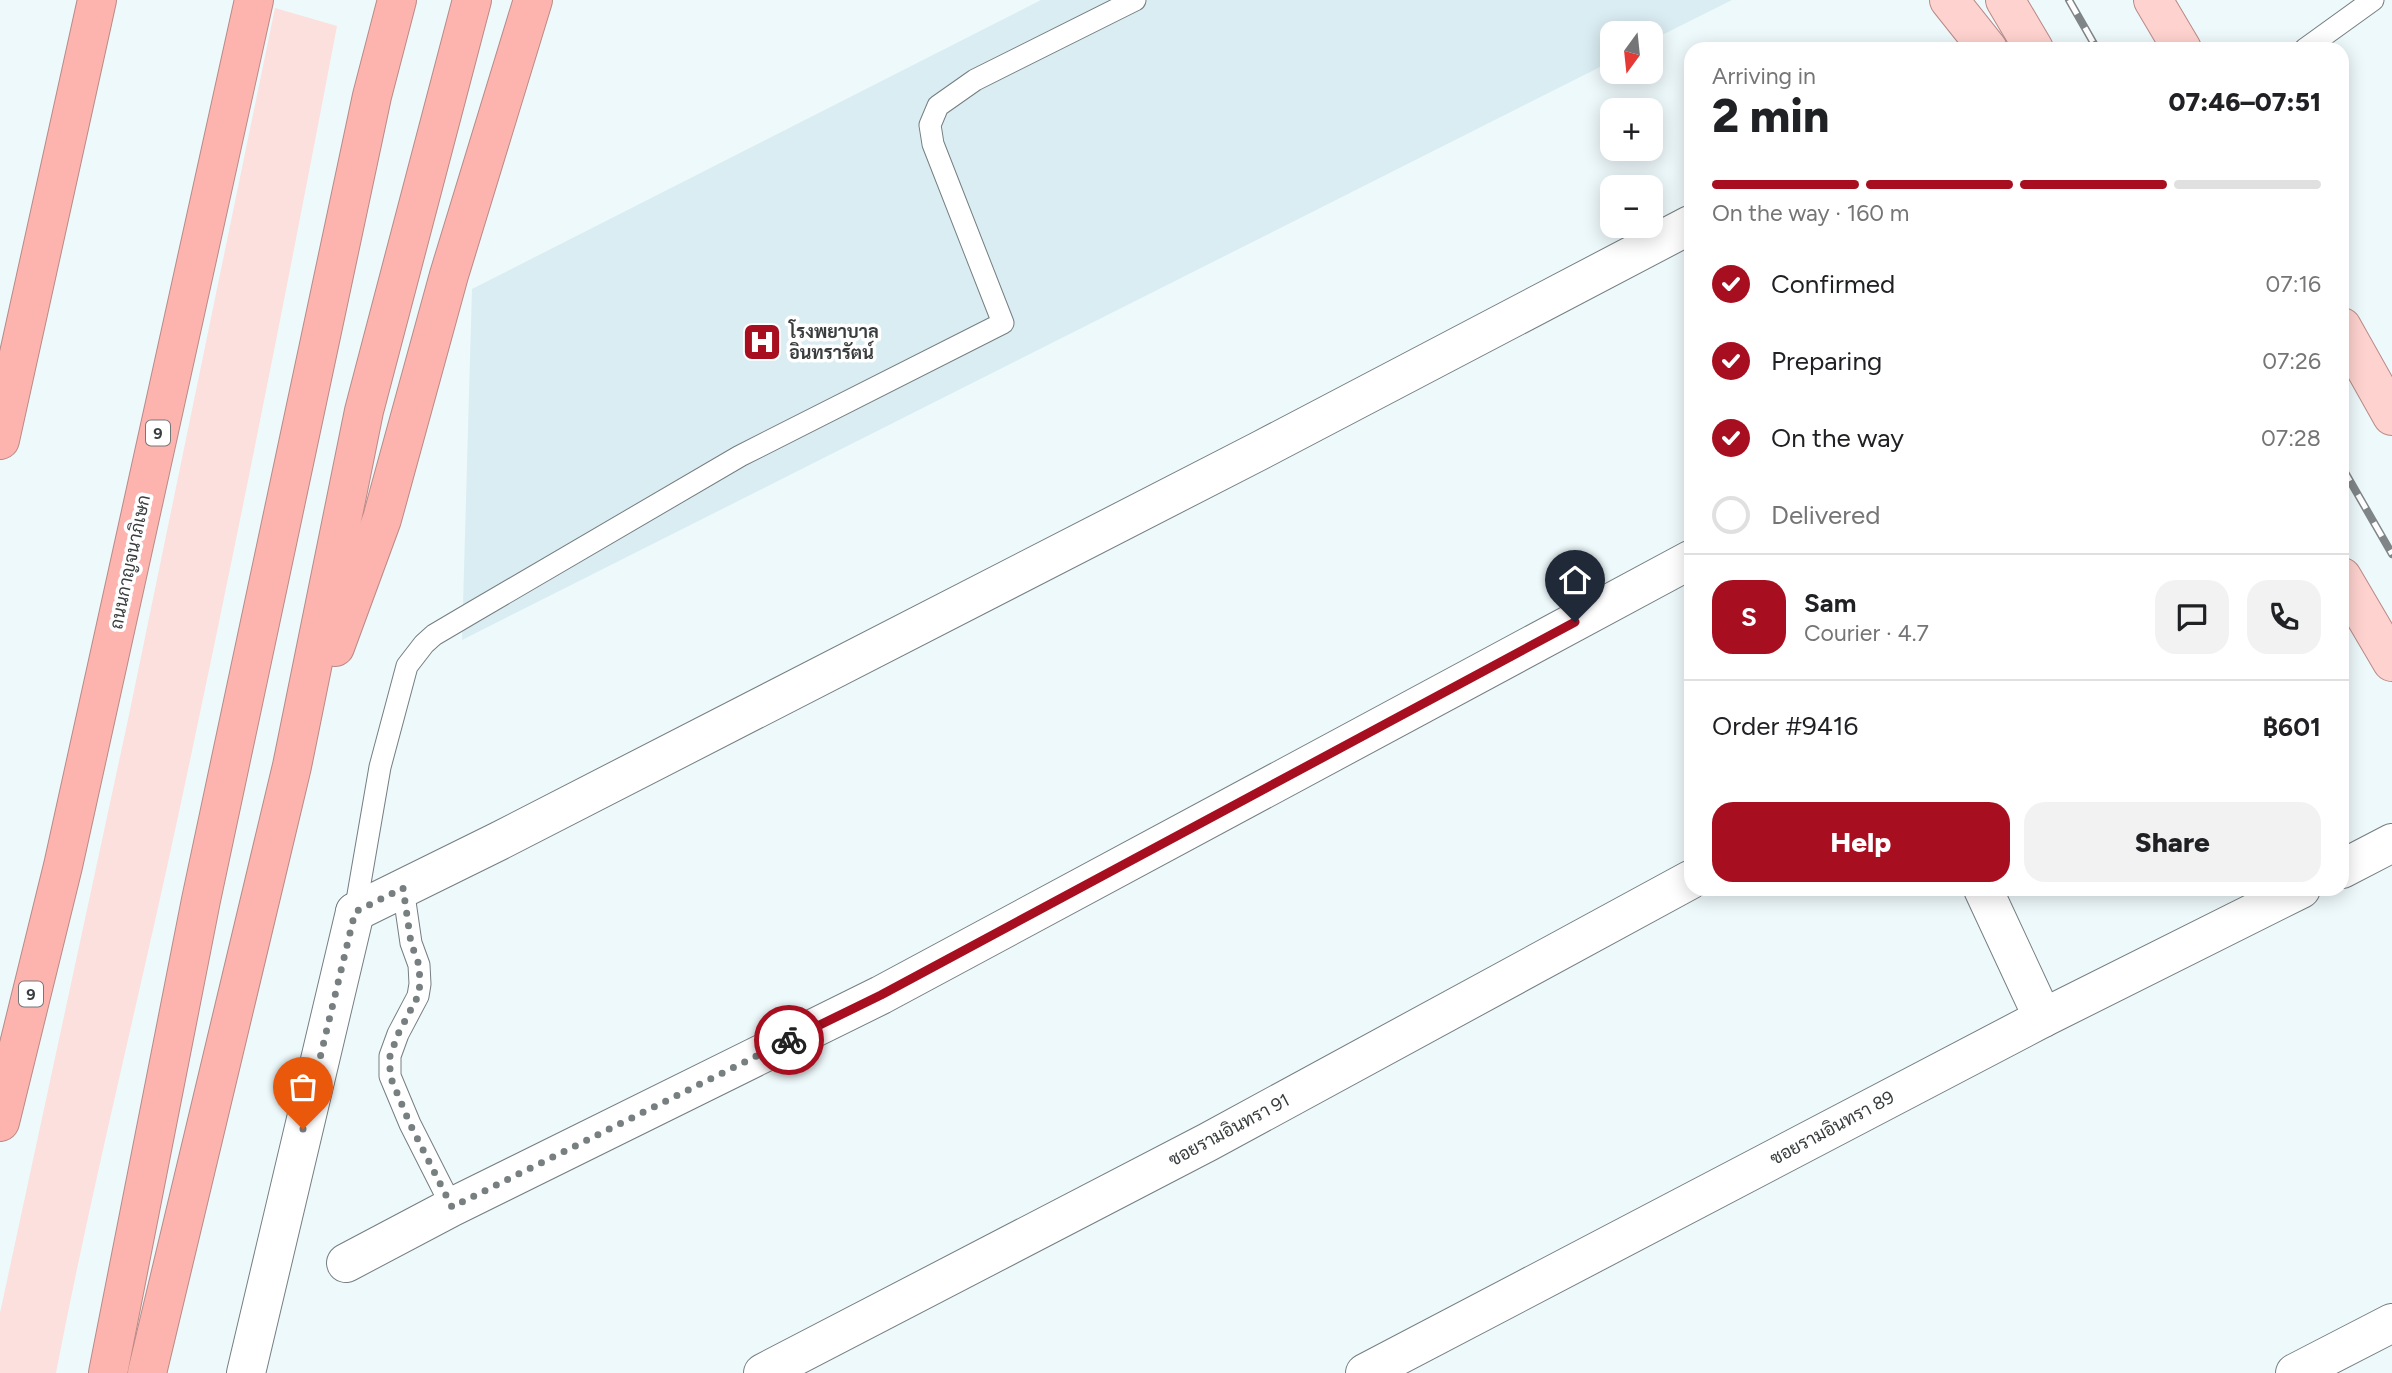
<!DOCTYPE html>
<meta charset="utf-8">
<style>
:root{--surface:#fff;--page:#f2f2f2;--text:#202124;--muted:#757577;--line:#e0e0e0;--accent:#a70f20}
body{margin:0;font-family:Figtree,Sarabun,sans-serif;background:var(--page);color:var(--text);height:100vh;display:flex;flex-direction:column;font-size:26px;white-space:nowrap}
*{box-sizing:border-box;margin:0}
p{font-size:23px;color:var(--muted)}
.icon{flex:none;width:38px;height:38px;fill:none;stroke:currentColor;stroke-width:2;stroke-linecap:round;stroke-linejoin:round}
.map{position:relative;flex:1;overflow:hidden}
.details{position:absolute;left:1684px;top:42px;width:665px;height:854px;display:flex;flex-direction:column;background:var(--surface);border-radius:21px;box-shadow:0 4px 18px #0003}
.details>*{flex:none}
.needle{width:46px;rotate:195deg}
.controls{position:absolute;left:1600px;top:21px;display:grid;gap:14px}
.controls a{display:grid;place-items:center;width:63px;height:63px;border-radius:14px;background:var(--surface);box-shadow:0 4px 18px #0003;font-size:35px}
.pin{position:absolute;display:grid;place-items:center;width:60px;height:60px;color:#fff;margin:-72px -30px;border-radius:50% 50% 50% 0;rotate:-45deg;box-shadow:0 0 7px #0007}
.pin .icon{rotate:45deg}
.courier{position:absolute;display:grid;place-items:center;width:70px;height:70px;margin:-35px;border:5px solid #a70f20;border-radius:50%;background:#fff;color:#222;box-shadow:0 2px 9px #0007}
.head em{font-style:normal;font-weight:800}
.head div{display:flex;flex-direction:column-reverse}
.head{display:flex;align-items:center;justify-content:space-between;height:119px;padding:0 28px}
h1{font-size:46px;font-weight:800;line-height:52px}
.bar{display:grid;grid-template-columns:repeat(4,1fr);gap:10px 7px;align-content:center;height:84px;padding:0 28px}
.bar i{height:9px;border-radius:5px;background:var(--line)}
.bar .on{background:var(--accent)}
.bar p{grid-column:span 4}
.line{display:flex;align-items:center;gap:18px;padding:0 28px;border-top:2px solid var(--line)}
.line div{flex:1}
.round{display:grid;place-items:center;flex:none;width:74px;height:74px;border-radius:21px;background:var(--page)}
ol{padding:0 28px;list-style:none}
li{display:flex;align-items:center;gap:21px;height:77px}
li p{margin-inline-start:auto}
li .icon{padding:7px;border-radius:50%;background:var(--accent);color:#fff;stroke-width:4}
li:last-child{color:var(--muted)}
li i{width:38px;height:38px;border:4px solid var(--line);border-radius:50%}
.cta{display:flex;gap:14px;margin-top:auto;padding:14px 28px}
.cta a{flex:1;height:80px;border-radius:21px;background:var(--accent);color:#fff;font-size:28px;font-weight:800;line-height:80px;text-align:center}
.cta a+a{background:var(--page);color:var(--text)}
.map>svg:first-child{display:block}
.built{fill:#daedf2}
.green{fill:#fbe0dd}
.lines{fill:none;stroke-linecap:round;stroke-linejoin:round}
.service-casing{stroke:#757e81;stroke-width:23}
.minor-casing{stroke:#757e81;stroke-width:40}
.secondary-casing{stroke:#757e81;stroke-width:40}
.primary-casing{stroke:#b88a87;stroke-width:40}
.motorway-casing{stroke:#b88a87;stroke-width:40}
.service{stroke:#fff;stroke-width:21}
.minor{stroke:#fff;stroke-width:38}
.secondary{stroke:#fff;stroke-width:38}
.primary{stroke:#fed2cf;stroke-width:38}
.motorway{stroke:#fdb4af;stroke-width:38}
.rail-casing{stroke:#808688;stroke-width:8}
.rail{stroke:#fff;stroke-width:5;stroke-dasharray:16;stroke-linecap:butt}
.done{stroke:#787f80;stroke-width:7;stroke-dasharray:0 12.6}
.route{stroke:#a70f20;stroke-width:9}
.labels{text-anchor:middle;stroke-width:7;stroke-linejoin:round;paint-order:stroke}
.shield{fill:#fff;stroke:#747778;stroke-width:2}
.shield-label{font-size:16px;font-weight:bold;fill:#393d3e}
.poi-label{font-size:18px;font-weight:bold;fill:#393d3e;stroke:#fff;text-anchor:start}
.street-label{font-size:18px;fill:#393d3e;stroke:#fff}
</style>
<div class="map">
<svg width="2392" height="1373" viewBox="0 0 2392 1373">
<rect width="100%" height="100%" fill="#eef9fb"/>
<path class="built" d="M1041,0H1732L1650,41V33H1612V61L462,640L472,289Z"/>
<path class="green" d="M275,8L337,26C287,289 235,551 179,812C139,999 92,1185 56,1373H0V1313L129,715Z"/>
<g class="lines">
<g class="service-casing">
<g id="service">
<path d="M2305,49L2373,0"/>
<path d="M403,888L411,943L419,965L420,984L418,996L398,1034L390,1056V1076L410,1124L452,1207"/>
<path d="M355,912L380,767L407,666L424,644L434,635L473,612L740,456L1003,323L933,144L930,125L938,106L975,80L1135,0"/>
</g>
</g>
<g class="minor-casing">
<g id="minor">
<path d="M2342,869L2392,843"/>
<path d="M1983,889L2043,1018"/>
<path d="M355,912L499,841L1259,451L1690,225"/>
<path d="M346,1263L452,1207L881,995L1690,560"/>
<path d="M763,1373L1208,1142L1690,880"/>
<path d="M1365,1373L2043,1018L2301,889"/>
<path d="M2295,1373L2392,1323"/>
</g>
</g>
<g class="secondary-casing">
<path id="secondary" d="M246,1373L355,912"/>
</g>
<g class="primary-casing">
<g id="primary">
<path d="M1949,0L1988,49"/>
<path d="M2005,0L2034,49"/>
<path d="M2153,0L2182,49"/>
<path d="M2342,327L2392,416"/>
<path d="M2342,577L2392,662"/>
</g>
</g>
<g class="motorway-casing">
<g id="motorway">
<path d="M0,440L97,0"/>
<path d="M335,647L382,519L449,275L533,0"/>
<path d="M0,1122L63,866L254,0"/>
<path d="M108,1373L201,900L372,96L397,0"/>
<path d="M147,1373L292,766L364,411L472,0"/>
</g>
</g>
<use href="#service" class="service"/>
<use href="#minor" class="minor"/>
<use href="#secondary" class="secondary"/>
<use href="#primary" class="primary"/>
<use href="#motorway" class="motorway"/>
<g class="rail-casing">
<g id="rail">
<path d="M2069,0L2097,49"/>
<path d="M2342,467L2392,554"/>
</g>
</g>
<use href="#rail" class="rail"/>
</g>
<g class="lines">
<path class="done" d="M303,1129L355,912L403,888L411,943L419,965L420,984L418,996L398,1034L390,1056V1076L410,1124L452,1207L789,1040"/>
<path class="route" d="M789,1040L881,995L1575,622"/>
</g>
<defs>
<g id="hospital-square" transform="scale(2.0125)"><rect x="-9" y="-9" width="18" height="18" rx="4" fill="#a70f20" stroke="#fff"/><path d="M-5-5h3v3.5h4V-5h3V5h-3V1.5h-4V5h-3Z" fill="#fff"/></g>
</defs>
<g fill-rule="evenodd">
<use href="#hospital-square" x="762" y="342"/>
</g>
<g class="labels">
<g class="shield">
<rect x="146" y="420.5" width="24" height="25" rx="5"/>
<rect x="19" y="981.5" width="24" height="25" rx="5"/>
</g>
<g class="shield-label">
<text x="158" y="439">9</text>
<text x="31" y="1000">9</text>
</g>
<g class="poi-label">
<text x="789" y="338">โรงพยาบาล<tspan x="789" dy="21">อินทรารัตน์</tspan></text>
</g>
<g class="street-label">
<text transform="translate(130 562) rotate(-78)" y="6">ถนนกาญจนาภิเษก</text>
<text transform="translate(1832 1128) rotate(-28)" y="6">ซอยรามอินทรา 89</text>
<text transform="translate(1229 1130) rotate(-28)" y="6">ซอยรามอินทรา 91</text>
</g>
</g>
</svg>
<div class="controls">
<a><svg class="needle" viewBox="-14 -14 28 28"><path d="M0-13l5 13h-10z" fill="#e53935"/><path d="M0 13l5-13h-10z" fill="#757577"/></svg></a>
<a>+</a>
<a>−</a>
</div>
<div class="pin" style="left:303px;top:1129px;background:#ea580c"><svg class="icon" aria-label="bag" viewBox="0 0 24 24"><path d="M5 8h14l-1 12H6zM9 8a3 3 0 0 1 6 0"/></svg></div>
<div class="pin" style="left:1575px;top:622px;background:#1f2937"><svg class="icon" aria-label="home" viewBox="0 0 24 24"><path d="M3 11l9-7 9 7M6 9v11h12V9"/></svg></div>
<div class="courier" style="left:789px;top:1040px"><svg class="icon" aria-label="bike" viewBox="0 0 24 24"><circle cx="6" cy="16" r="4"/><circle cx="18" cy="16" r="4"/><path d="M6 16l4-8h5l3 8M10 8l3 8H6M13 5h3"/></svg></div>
<section class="details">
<div class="head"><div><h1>2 min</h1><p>Arriving in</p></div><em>07:46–07:51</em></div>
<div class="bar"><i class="on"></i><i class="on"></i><i class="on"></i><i></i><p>On the way · 160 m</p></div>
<ol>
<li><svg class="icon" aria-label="check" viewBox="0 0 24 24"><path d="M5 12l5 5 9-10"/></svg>Confirmed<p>07:16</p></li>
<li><svg class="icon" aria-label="check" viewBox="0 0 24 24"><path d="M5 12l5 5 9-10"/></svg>Preparing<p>07:26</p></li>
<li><svg class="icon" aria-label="check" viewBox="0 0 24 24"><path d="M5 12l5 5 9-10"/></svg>On the way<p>07:28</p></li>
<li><i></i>Delivered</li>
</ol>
<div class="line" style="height:126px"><b class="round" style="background:var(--accent);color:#fff">S</b><div><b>Sam</b><p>Courier · 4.7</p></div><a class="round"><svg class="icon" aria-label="chat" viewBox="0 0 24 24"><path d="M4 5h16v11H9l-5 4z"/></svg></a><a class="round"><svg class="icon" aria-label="phone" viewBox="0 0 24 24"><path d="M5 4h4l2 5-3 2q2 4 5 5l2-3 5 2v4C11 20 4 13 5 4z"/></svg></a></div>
<div class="line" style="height:91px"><div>Order #9416</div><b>฿601</b></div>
<div class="cta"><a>Help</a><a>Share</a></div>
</section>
</div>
